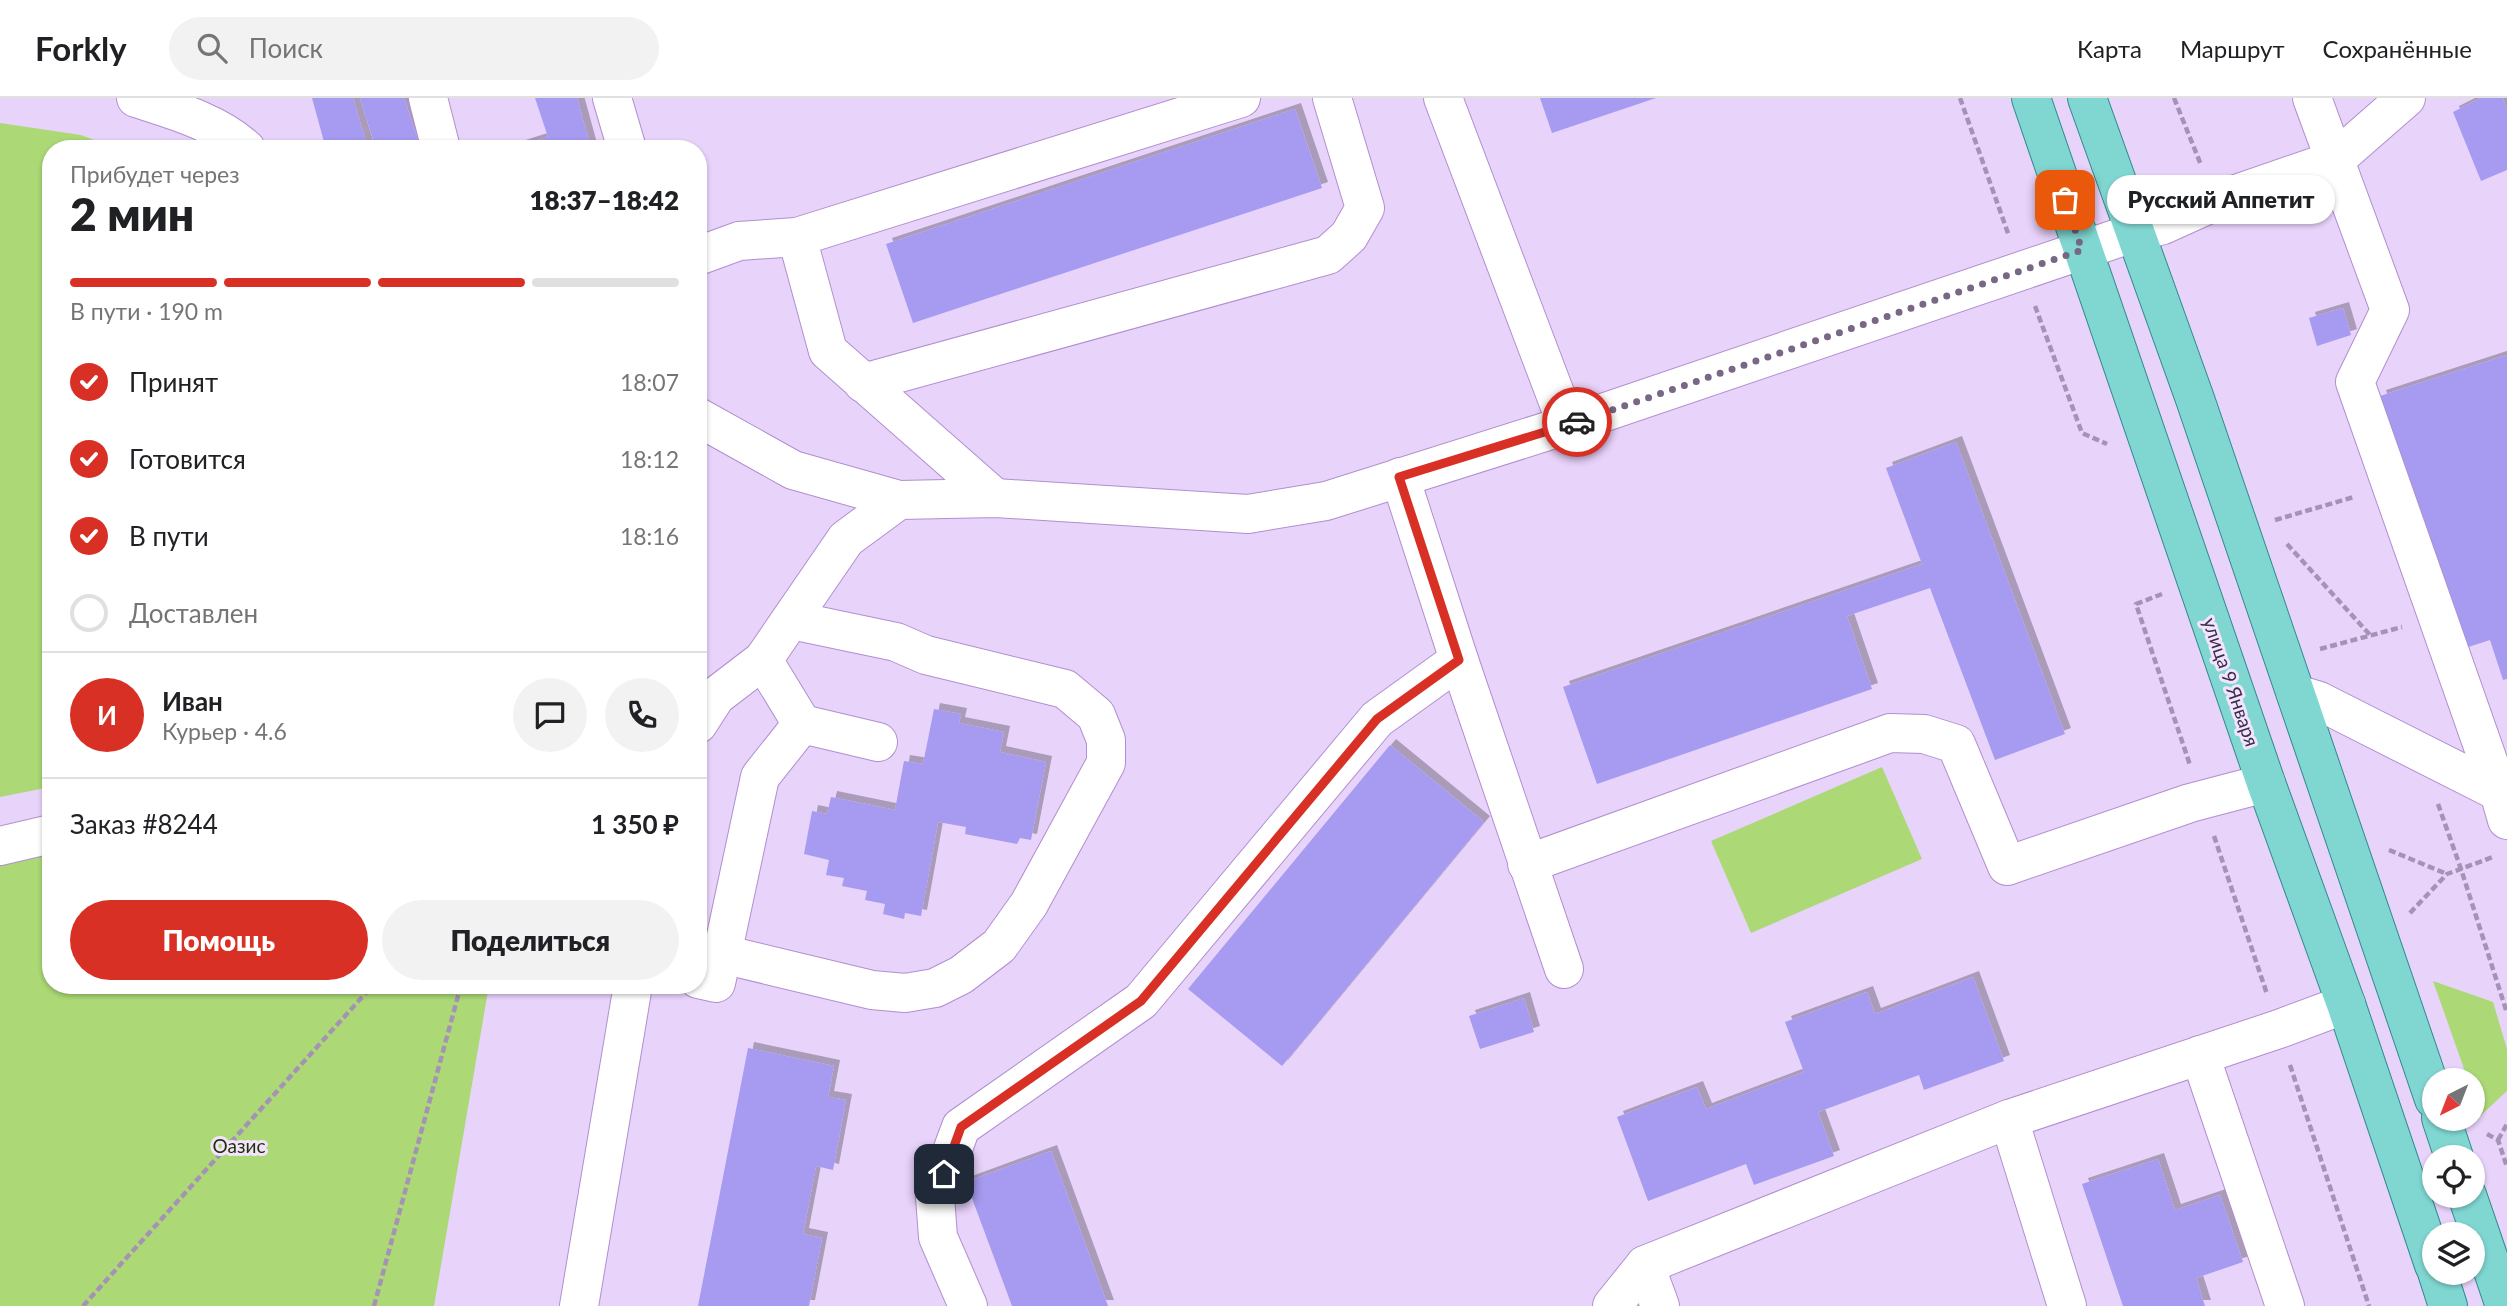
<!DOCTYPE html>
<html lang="ru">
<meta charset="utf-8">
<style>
:root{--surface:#fff;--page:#f2f2f2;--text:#202124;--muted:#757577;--line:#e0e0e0;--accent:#d93025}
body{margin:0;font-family:Lato,sans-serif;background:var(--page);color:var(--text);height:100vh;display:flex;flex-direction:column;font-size:26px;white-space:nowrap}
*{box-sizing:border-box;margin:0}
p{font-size:23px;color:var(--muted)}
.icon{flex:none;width:38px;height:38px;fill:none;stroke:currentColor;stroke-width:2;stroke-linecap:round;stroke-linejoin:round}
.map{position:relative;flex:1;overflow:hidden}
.drawer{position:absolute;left:42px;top:42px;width:665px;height:854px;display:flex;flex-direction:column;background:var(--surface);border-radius:28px;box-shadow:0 2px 5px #0004}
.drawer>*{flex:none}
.needle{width:46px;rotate:222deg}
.tools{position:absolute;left:2422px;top:970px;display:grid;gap:14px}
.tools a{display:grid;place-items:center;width:63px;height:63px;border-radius:50%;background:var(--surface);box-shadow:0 2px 5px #0004;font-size:35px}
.pin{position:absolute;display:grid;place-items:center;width:60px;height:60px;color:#fff;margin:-30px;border-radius:14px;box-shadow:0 4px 10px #0006}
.courier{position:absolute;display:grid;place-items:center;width:70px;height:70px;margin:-35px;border:5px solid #d93025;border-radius:50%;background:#fff;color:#222;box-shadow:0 2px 9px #0007}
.bubble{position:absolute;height:49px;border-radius:24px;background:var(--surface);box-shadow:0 2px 5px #0004;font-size:23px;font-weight:800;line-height:49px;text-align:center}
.summary em{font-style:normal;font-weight:800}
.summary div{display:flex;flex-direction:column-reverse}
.summary{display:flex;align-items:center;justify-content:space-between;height:119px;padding:0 28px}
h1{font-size:46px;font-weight:800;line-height:52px}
.bar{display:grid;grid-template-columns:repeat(4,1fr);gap:10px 7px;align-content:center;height:84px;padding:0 28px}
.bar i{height:9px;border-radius:5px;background:var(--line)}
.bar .selected{background:var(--accent)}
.bar p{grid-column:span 4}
.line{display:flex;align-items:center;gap:18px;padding:0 28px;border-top:2px solid var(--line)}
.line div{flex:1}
.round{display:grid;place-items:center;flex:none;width:74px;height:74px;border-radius:37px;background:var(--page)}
ol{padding:0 28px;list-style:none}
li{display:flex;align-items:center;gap:21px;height:77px}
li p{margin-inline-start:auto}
li .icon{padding:7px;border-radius:50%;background:var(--accent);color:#fff;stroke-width:4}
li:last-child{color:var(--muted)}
li i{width:38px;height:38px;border:4px solid var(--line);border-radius:50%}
.primary-button{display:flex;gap:14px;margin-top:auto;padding:14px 28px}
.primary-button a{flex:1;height:80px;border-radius:42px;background:var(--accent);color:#fff;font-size:28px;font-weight:800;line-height:80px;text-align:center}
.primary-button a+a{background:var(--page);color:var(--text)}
header{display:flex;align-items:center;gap:42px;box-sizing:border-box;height:98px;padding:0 35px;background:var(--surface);border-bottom:2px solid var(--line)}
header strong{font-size:33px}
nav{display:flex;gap:38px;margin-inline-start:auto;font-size:24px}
.search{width:490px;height:63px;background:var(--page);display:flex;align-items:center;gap:18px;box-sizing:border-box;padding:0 24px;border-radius:38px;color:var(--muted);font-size:26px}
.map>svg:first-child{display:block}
.green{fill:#acd976}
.building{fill:#a69af1;filter:url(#shadow)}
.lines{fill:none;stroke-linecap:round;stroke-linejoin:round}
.minor-casing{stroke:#b18fce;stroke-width:40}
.major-casing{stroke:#318a8e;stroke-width:40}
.path{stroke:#a593b5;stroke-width:4.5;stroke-dasharray:7 3.5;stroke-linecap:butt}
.minor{stroke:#fff;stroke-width:38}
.major{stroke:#80d7d2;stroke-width:38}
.done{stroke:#786785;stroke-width:7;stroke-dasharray:0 12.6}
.route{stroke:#d93025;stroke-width:9}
.labels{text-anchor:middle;stroke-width:6;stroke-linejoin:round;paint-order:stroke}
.street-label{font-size:19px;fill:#3b2d46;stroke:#f2e4ff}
.park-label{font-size:19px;fill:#1f3102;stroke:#f2e4ff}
</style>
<header>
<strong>Forkly</strong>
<div class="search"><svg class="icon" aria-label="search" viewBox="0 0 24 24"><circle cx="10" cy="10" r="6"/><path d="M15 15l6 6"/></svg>Поиск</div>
<nav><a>Карта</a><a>Маршрут</a><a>Сохранённые</a></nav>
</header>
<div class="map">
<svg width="2507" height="1208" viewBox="0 0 2507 1208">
<defs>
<filter id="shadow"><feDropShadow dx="6" dy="-6" stdDeviation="0" flood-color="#0004"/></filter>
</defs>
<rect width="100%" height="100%" fill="#e8d3fb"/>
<g class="green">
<path d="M0,25L81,37L118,51H51V689L0,699Z"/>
<path d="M1882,669L1922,761L1751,835L1711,743Z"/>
<path d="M51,747V887H489L434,1208H0V759Z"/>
<path d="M2433,883L2493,904L2507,951V993L2480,1018L2473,996V982H2468Z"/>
</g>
<g class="building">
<path d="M312,0H353L368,51H326Z"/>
<path d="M360,0H404L421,51H376Z"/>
<path d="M535,0H577L591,51H510L548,39Z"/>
<path d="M1540,0H1656L1552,35Z"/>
<path d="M2481,0H2503L2507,13V72L2481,83L2453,14Z"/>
<path d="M1295,11L1322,90L913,225L886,146Z"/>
<path d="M2343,210L2351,237L2317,248L2309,220Z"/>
<path d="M2507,257V581L2503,582L2490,542L2462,551L2380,298Z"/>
<path d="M1956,344L2065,636L1995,662L1930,490L1847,518L1872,591L1597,686L1563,589L1922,466L1886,370Z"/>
<path d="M934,611L961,616L959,625L1004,634L1000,654L1046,664L1031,742L1020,740L1017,746L965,736L966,729L938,724L921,818L905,815L904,821L883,816L885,806L865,802L867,793L842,788L844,780L826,777L829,762L804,756L812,713L827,716L831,699L895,712L904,663L923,666Z"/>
<path d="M1390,647L1484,724L1282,968L1188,891Z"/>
<path d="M1973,879L2004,963L1924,992L1919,977L1818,1014L1834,1058L1754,1087L1746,1066L1648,1103L1617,1019L1697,989L1706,1011L1804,974L1785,924L1867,894L1875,916Z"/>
<path d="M1524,900L1534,934L1480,951L1469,918Z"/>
<path d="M748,950L834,968L828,999L846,1002L833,1072L816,1068L803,1136L822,1140L809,1208H698Z"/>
<path d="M1051,1053L1108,1208H1012L966,1084Z"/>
<path d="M2158,1061L2175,1112L2220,1097L2243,1164L2196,1180L2205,1208H2123L2082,1086Z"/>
</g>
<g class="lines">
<g class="minor-casing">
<g id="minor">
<path d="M136,0C173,12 217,24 246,51"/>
<path d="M428,0L441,51"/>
<path d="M612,0L627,51"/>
<path d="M1443,0L1567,327"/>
<path d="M2312,0L2390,212L2355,284L2499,694L2507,722"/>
<path d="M698,158L739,143L797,139"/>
<path d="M863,285L1328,157L1349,138L1365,110L1332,0"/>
<path d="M698,319L793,372L899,402"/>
<path d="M1400,379L1459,562L1564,871"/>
<path d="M995,400L828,253L797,139L1241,0"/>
<path d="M2296,596L2319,603L2499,694L2507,692"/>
<path d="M698,626L716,598L763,562L846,441L899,402L995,400L1248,416L1326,403L1567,327L2136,134L2163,127L2216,103L2335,62L2406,0"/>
<path d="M802,626L878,644"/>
<path d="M0,748L51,736"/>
<path d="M1527,766L1890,635L1924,636L1956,646L2007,768L2190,705L2266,685"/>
<path d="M722,856L872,892L905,895L935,890L961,877L999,848L1029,806L1106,665V642L1096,617L1065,591L926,557L896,544L791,522"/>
<path d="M698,881L716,885L760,679L802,626L763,562"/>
<path d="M2200,957L2285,1208"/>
<path d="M2009,1021L2067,1208"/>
<path d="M1645,1167L1660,1208"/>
<path d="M579,1208L633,887"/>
<path d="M968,1208L938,1139L935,1099L961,1029L1141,903L1377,621L1459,562"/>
<path d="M1612,1208L1645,1167L2009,1021L2279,931L2346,906"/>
</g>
</g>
<g class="major-casing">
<g id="major">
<path d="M2031,0L2266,685L2346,906L2434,1167"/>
<path d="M2087,0L2195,301L2434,1001"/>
<path d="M2441,1020L2454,1059"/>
<path d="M2467,1097L2505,1208"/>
<path d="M2437,1174L2448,1208"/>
</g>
</g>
<g class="path">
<path d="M1960,0L2009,138"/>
<path d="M2174,0L2201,67"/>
<path d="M2035,208L2082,335L2107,346"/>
<path d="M2275,422L2354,399"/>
<path d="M2287,446L2370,537"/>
<path d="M2162,496L2136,506L2190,667"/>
<path d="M2320,551L2402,529"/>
<path d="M2438,706L2461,771L2507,915"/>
<path d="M2214,738L2267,896"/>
<path d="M2389,752L2447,776"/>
<path d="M2410,815L2447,776L2493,759"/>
<path d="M2290,967L2369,1208"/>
<path d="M2487,1036L2498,1042L2507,1069"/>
<path d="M2498,1042L2507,1026"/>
<path d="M83,1208L373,887"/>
<path d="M374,1208L461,887"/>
</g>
<use href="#minor" class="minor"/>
<use href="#major" class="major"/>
</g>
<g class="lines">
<path class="done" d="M1577,324L2082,152L2065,102"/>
<path class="route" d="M944,1076L961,1029L1141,903L1377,621L1459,562L1399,379L1577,324"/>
</g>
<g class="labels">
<g class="street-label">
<text transform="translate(2231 584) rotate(71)" y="7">улица 9 Января</text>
</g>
<g class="park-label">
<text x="239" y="1055">Оазис</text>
</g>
</g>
</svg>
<div class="tools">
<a><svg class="needle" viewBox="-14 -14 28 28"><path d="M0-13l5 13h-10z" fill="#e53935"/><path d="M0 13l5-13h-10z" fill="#757577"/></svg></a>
<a><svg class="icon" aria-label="locate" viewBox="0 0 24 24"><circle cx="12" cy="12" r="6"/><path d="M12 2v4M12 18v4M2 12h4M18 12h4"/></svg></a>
<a><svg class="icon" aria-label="layers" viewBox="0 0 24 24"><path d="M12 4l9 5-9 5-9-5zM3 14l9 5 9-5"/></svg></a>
</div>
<div class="pin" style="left:2065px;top:102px;background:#ea580c"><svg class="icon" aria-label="bag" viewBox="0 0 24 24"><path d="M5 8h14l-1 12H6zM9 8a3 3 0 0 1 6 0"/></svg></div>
<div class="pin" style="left:944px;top:1076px;background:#1f2937"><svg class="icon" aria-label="home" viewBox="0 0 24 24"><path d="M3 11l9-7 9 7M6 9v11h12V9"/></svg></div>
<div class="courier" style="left:1577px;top:324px"><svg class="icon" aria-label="car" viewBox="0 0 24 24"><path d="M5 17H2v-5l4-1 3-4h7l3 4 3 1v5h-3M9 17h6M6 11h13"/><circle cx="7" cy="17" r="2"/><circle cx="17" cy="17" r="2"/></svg></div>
<div class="bubble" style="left:2107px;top:77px;width:228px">Русский Аппетит</div>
<section class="drawer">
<div class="summary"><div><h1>2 мин</h1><p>Прибудет через</p></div><em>18:37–18:42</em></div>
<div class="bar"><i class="selected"></i><i class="selected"></i><i class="selected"></i><i></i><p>В пути · 190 m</p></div>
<ol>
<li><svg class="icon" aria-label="check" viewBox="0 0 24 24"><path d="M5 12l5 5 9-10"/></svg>Принят<p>18:07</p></li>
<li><svg class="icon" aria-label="check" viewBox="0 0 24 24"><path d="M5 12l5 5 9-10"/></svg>Готовится<p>18:12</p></li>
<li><svg class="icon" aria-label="check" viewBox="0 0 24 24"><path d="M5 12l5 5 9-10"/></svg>В пути<p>18:16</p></li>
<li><i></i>Доставлен</li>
</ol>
<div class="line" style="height:126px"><b class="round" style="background:var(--accent);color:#fff">И</b><div><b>Иван</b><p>Курьер · 4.6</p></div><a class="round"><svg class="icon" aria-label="chat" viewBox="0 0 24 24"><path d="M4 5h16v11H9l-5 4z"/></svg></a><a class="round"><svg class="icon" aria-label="phone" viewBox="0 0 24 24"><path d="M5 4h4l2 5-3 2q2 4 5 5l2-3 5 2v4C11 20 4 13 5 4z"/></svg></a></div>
<div class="line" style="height:91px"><div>Заказ #8244</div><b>1 350 ₽</b></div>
<div class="primary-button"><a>Помощь</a><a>Поделиться</a></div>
</section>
</div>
